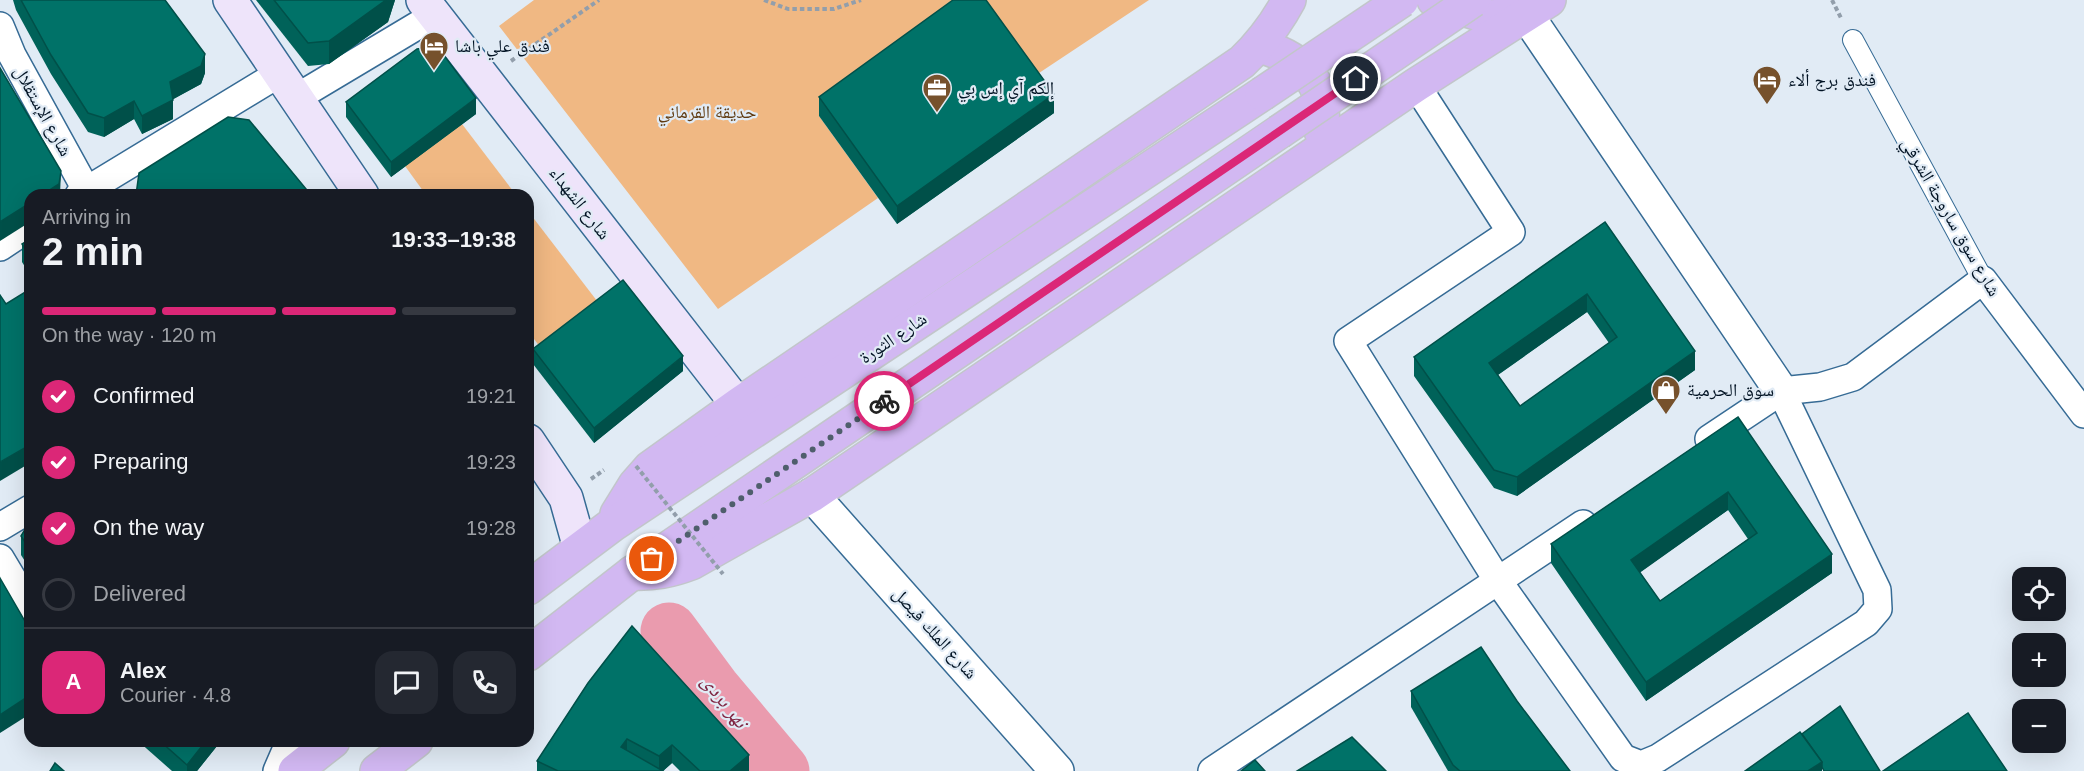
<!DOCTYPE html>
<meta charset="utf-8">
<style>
:root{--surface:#171b24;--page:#242831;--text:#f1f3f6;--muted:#9ea1a6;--line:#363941;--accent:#db2777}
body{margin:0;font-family:Arial,"Noto Naskh Arabic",sans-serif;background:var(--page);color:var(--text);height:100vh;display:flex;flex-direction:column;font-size:22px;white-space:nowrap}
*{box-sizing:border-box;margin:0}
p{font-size:20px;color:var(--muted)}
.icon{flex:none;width:33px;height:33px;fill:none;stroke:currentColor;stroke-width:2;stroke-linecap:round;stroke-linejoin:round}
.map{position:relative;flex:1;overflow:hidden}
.panel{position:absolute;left:24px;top:189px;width:510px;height:558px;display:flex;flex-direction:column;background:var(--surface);border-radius:18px;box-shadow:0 6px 24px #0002}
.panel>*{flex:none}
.buttons{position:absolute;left:2012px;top:567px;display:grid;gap:12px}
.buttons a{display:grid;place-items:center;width:54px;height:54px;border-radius:12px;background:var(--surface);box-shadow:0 6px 24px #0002;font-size:30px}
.pin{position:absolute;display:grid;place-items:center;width:51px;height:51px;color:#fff;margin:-26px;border:3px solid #fff;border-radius:50%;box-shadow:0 2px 6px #0007}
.courier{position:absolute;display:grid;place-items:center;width:60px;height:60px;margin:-30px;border:4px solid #db2777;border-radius:50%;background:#fff;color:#222;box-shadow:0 2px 8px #0007}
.headline em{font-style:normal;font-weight:600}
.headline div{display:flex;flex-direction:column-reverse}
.headline{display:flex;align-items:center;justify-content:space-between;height:102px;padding:0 18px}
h1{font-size:39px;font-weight:600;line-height:45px}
.bar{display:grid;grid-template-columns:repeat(4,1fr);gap:9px 6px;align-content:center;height:72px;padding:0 18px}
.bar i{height:8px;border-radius:4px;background:var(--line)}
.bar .active{background:var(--accent)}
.bar p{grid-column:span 4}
.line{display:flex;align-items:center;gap:15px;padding:0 18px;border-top:2px solid var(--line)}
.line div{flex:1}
.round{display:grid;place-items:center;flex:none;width:63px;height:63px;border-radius:18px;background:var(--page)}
ol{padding:0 18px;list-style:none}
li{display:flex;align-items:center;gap:18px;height:66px}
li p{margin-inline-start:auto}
li .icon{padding:6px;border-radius:50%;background:var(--accent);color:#fff;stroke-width:4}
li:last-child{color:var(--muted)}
li i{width:33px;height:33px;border:3px solid var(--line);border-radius:50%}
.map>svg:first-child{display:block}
.green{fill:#f0b883}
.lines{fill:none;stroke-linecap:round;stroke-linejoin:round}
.river{stroke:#ea9bae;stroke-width:57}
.pedestrian-casing{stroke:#366b95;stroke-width:22}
.minor-casing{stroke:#366b95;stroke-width:30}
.tertiary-casing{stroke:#366b95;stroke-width:36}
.secondary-casing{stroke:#366b95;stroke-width:36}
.trunk-casing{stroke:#c2c6ca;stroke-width:36}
.path{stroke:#929eab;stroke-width:4;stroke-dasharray:4.5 3;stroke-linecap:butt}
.pedestrian{stroke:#fff;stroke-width:20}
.minor{stroke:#fff;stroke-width:27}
.tertiary{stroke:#fff;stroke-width:33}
.secondary{stroke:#eee4fa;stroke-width:33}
.trunk{stroke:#d2b8f2;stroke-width:33}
.trunk-bridge-casing{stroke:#c2c6ca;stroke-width:36;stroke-linecap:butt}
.path-bridge{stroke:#929eab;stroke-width:4;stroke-dasharray:4.5 3;stroke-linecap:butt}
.trunk-bridge{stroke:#d2b8f2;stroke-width:33}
.wall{fill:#006259;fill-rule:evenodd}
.shaded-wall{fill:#005049}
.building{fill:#007268;stroke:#005049;stroke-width:1.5;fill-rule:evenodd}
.done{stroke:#4f5e6c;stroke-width:6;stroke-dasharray:0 10.8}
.route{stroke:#db2777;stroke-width:8}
.labels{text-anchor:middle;stroke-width:4.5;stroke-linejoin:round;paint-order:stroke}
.poi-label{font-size:18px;fill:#001223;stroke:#e1ebf5;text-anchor:start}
.street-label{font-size:18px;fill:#001223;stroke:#e1ebf5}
.park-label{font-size:18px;fill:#603b11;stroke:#e1ebf5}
.water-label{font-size:20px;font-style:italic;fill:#7f2442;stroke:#e1ebf5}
</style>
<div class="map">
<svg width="2084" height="771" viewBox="0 0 2084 771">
<rect width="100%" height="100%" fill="#e1ebf5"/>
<g class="green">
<path d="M534,0H1149L1030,79L819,116L878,198L718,309L499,26Z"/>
<path d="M462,124L516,195H426L405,166Z"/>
<path d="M528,211L604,310L546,355L528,331Z"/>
</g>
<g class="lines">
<path class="river" d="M669,631L712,689L781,771"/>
<g class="pedestrian-casing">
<path id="pedestrian" d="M1853,40L1983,280"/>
</g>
<g class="minor-casing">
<g id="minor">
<path d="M0,26L12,55L89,195"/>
<path d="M1416,85L1511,232L1348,341L1498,581L1623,758L1641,765L1658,758L1866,623L1878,609L1877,590L1781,391"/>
<path d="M296,98L435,15"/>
<path d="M79,195L280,73"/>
<path d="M0,247L30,227"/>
<path d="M1709,439L1781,391L1820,387L1853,377L1983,280L2084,414"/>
<path d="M0,527L30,509"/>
<path d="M0,558L30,608"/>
<path d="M277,771L290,741"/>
<path d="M1212,771L1583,524"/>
</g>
</g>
<g class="tertiary-casing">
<g id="tertiary">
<path d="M1526,14L1781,391"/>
<path d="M812,495L1057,771"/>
</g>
</g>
<g class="secondary-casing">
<g id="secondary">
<path d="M230,0L362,195"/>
<path d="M423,0L738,405"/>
<path d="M528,441L566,498L580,548"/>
</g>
</g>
<g class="trunk-casing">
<g id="trunk">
<path d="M1434,0L1489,17L1526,14"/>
<path d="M1259,46C1302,57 1329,84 1321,131"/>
<path d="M617,514L635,485L650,468L738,405L1242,62C1262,43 1276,24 1289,0"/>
<path d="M632,573C654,574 670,571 691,563L812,495L1416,85L1549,0"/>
<path d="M528,588L612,525L1262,94"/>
<path d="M528,654L632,573L1279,132"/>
<path d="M295,771L333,741"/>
<path d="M377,771L416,741"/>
</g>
</g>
<g class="path">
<path d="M764,0L788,9H834L861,0"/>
<path d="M1832,0L1841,18"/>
<path d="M511,61L599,0"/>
<path d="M591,479L604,470"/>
</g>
<use href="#pedestrian" class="pedestrian"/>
<use href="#minor" class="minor"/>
<use href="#tertiary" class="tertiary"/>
<use href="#secondary" class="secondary"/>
<use href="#trunk" class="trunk"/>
<g class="trunk-bridge-casing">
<g id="trunk-bridge">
<path d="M1262,94L1402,0"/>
<path d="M1279,132L1473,0"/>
</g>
</g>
<path class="path-bridge" d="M636,466L723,574"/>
<use href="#trunk-bridge" class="trunk-bridge"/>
</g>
<g class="wall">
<path d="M13,0H165L205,73L201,84L173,99V119L142,134L134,119L104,137L88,132L51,74L16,10Z"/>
<path d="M256,0H395L388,22L329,64L308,66Z"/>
<path d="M819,97L1054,113L897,224L819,116Z"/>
<path d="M346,102L476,114L391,177L346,117Z"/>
<path d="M1605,222L1695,370L1517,496L1494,488L1414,376V357ZM1587,312L1609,343L1520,406L1498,375Z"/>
<path d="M30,239V275L22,262V244Z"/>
<path d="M533,349L683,371L594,443L533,364Z"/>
<path d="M1738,417L1832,573L1646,701L1551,563V544ZM1728,510L1748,539L1660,601L1640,572Z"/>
<path d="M30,521V569L21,555V536Z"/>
<path d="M588,683L749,771H680L672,763L663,771H537V761Z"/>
<path d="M1411,691L1517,701L1570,771H1448L1411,707Z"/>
<path d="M138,741H221L197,771H172Z"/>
</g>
<g class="shaded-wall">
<path d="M386,0H395L388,22L329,64V41Z"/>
<path d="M205,54V73L201,84L170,101V82Z"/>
<path d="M1054,94V113L897,224V206Z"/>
<path d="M476,98V114L391,177V162Z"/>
<path d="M173,100V119L142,134V116Z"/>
<path d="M134,101V119L104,137V118Z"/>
<path d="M61,171L60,195H42Z"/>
<path d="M30,203V222L0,241V222Z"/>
<path d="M1587,294V312L1489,381V363Z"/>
<path d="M1695,351V370L1517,496V477Z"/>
<path d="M683,356V371L594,443V428Z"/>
<path d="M30,445V463L0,481V462Z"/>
<path d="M1728,492V510L1631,579V560Z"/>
<path d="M1832,554V573L1646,701V682Z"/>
<path d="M30,695V714L0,733V715Z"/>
<path d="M627,739V758L621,747Z"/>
<path d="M206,741H221L197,771H187V765Z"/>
<path d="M672,745V763L663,771H659V756Z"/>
<path d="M749,755V771H730Z"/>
<path d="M1822,762V771H1808Z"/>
</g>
<g class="building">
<path d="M21,0H165L205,54L201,66L170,82L173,100L142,116L134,101L104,118L88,113L51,55Z"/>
<path d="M274,0H386L329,41L308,43Z"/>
<path d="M953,0H986L1054,94L897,206L819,97Z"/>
<path d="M437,46L476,98L391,162L346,102L417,49Z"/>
<path d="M0,68L61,171L59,184L42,195H30V203L0,222Z"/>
<path d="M228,117L249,120L311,195H136L139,173Z"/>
<path d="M1605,222L1695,351L1517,477L1494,470L1414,357ZM1587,294L1617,337L1520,406L1489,363Z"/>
<path d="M30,239V257L22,244Z"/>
<path d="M623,280L683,356L594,428L533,349Z"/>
<path d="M30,289V445L0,462V295L6,304Z"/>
<path d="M1738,417L1832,554L1646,682L1551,544ZM1728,492L1757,533L1660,601L1631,560Z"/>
<path d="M30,521V550L21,536Z"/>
<path d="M0,578L30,630V695L0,715Z"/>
<path d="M632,626L749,755L730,771H700L672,745L659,756L627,739L621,747L663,771H558L537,761L588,683Z"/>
<path d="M1481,647L1517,701L1570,771H1460L1453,765L1411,691Z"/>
<path d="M1840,706L1880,771H1824L1822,767V762L1802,734Z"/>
<path d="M1968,713L2007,771H1883Z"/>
<path d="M1800,732L1822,762L1808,771H1745Z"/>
<path d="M1352,737L1386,771H1297Z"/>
<path d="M160,741H206L187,765Z"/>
<path d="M1255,760L1265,771H1241Z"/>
<path d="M55,763L64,771H50Z"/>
</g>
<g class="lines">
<path class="done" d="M652,559L884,401"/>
<path class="route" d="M884,401L1356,79"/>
</g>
<defs>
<g id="hotel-pin" transform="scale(1.5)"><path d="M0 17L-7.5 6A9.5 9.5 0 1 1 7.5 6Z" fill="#76512c" stroke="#e1ebf5"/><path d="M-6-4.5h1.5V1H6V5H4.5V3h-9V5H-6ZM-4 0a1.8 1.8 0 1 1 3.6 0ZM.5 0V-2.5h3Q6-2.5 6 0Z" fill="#fff"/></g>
<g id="office-pin" transform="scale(1.5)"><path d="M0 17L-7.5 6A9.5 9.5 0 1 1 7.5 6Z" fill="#76512c" stroke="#e1ebf5"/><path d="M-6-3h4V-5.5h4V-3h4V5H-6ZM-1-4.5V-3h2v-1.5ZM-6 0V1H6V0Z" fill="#fff"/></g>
<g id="shop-pin" transform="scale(1.5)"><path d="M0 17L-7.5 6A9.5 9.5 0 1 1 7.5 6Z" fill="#76512c" stroke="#e1ebf5"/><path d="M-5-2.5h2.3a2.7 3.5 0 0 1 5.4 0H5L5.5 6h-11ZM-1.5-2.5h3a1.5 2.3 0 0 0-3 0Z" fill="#fff"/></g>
</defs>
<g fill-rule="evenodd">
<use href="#hotel-pin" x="434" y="46"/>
<use href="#hotel-pin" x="1767" y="80"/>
<use href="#office-pin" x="937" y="88"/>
<use href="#shop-pin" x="1666" y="390"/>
</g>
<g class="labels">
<g class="poi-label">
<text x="455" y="52">فندق علي باشا</text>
<text x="1788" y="86">فندق برج ألاء</text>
<text x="958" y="94">إلكم آي إس بي</text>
<text x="1687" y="396">سوق الحرمية</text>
</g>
<g class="street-label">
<text transform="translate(43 111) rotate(61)" y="6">شارع الإستقلال</text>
<text transform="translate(580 203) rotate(52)" y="6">شارع الشهداء</text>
<text transform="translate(1951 217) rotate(60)" y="6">شارع سوق ساروجة الشرقي</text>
<text transform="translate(893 338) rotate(-34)" y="6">شارع الثورة</text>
<text transform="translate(935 633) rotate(48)" y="6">شارع الملك فيصل</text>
</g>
<g class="park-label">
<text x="707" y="118">حديقة القرماني</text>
</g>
<g class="water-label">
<text transform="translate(725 701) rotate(52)" y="7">نهر بردى</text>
</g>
</g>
</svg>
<div class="buttons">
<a><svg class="icon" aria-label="locate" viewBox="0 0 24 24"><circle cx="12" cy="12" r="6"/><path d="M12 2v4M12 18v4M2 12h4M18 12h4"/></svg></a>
<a>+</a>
<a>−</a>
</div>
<div class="pin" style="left:652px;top:559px;background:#ea580c"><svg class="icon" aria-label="bag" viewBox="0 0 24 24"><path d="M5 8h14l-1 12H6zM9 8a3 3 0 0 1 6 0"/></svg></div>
<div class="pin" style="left:1356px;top:79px;background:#1f2937"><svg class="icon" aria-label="home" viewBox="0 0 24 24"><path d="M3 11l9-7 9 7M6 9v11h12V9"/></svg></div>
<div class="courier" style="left:884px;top:401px"><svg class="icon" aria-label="bike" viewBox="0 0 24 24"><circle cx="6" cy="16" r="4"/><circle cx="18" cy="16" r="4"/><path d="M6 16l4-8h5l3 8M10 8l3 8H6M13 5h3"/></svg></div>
<section class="panel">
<div class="headline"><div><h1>2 min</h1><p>Arriving in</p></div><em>19:33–19:38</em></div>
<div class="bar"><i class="active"></i><i class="active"></i><i class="active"></i><i></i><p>On the way · 120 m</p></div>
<ol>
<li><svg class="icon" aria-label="check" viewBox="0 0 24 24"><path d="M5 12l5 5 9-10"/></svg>Confirmed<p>19:21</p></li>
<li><svg class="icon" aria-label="check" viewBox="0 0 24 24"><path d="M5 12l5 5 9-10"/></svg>Preparing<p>19:23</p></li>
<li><svg class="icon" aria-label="check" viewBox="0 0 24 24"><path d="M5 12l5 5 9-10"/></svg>On the way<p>19:28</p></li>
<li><i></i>Delivered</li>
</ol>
<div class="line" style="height:108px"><b class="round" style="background:var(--accent);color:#fff">A</b><div><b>Alex</b><p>Courier · 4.8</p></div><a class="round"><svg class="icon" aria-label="chat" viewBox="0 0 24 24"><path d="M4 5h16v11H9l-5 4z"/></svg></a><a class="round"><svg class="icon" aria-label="phone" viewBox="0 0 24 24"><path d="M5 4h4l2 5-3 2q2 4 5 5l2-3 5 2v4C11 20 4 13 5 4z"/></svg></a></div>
</section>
</div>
